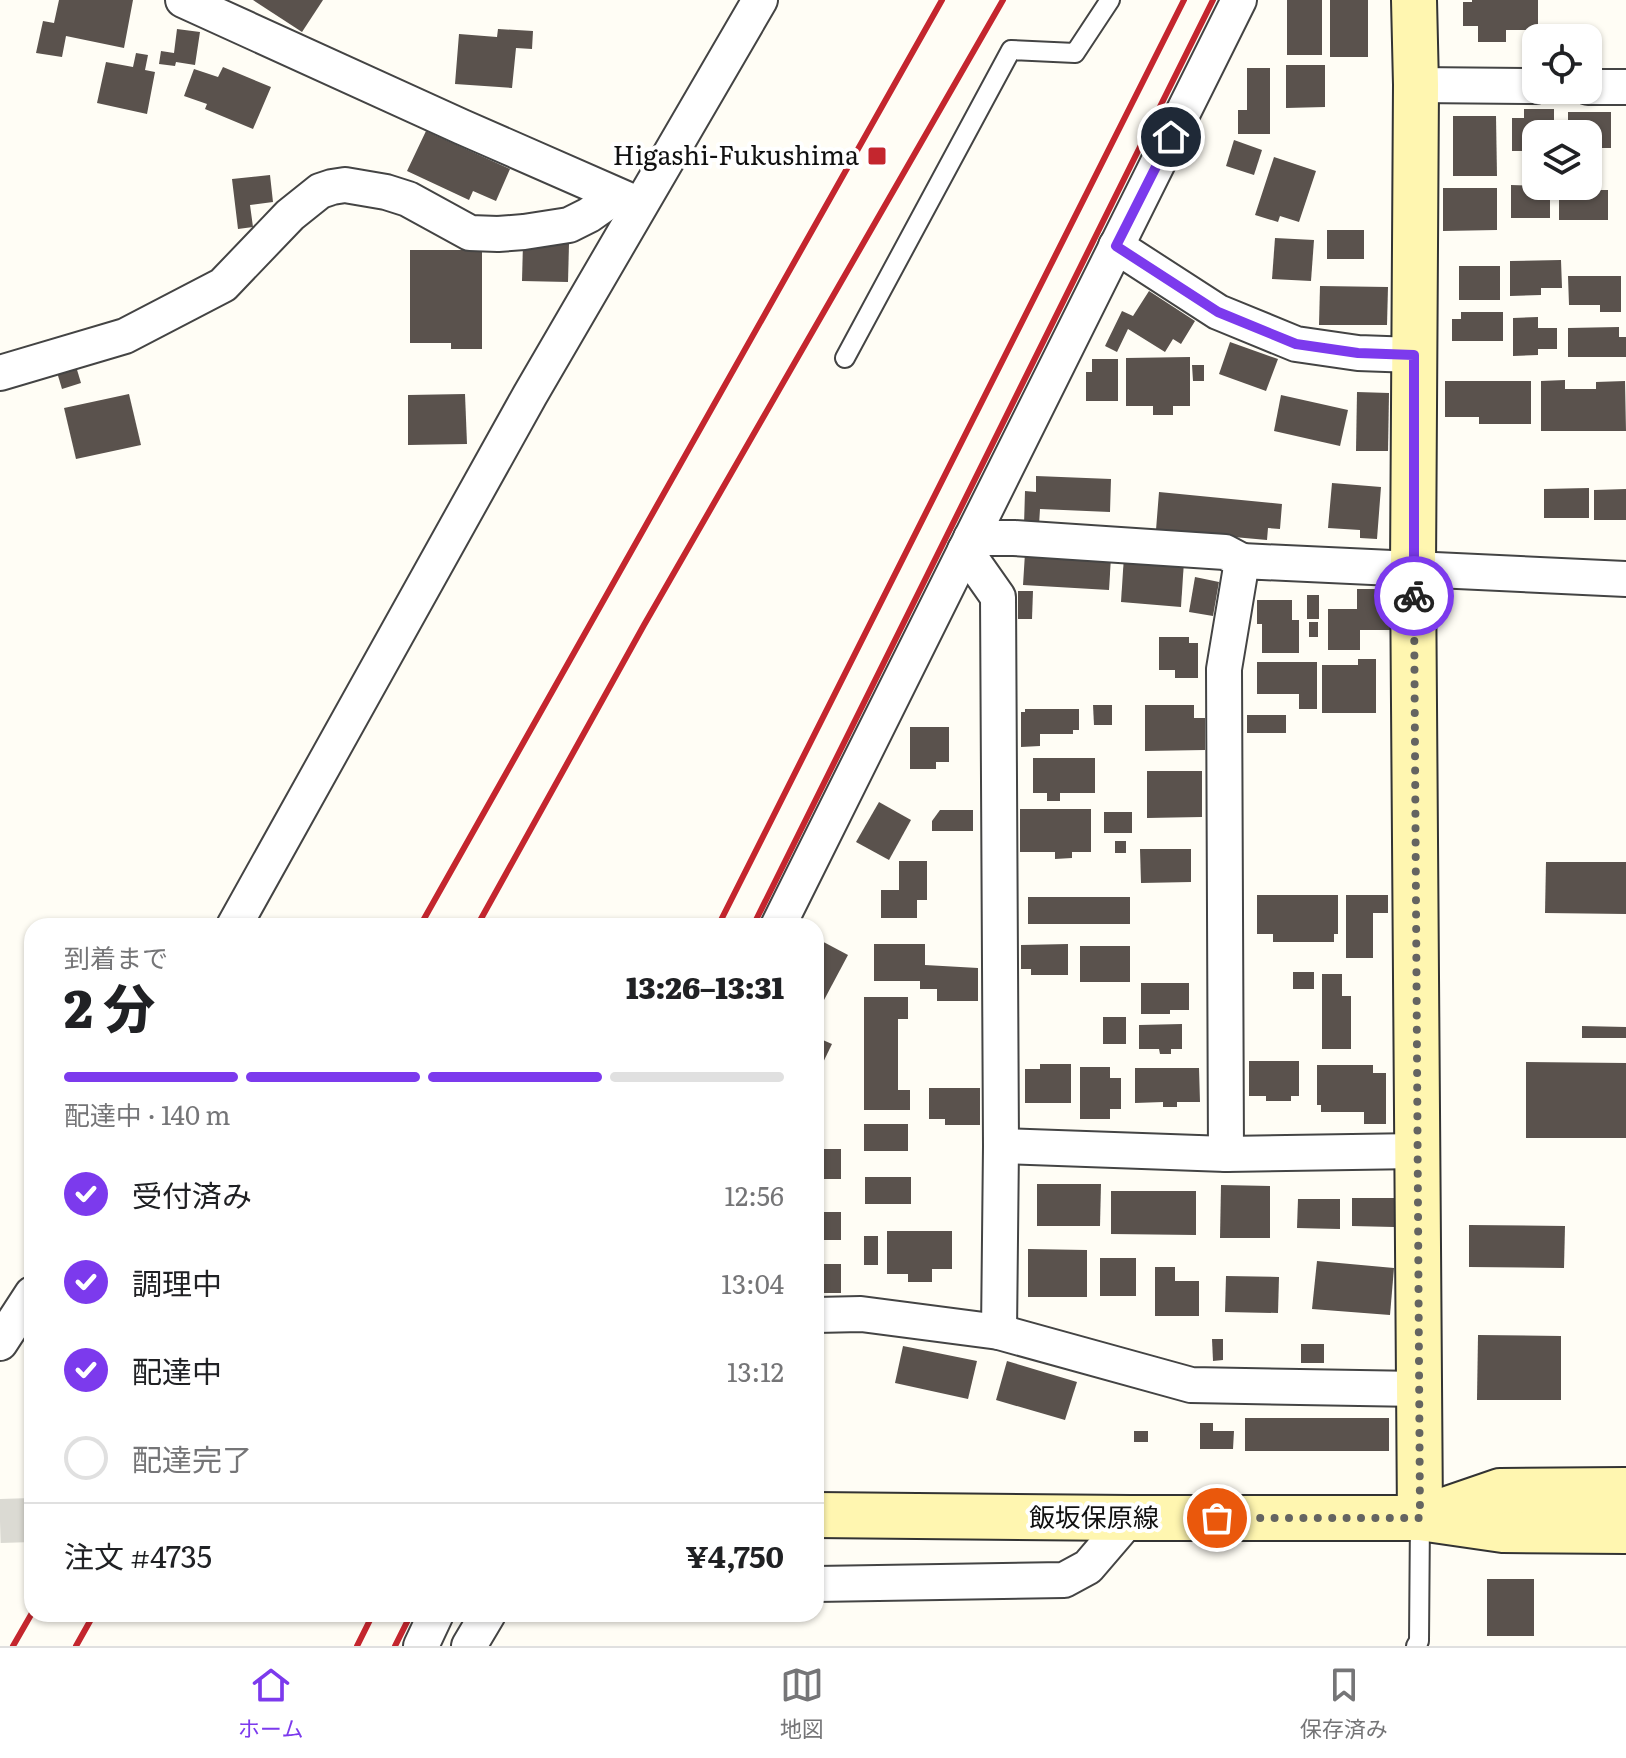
<!DOCTYPE html>
<html lang="ja">
<meta charset="utf-8">
<style>
:root{--surface:#fff;--page:#f2f2f2;--text:#202124;--muted:#757577;--line:#e0e0e0;--accent:#7c3aed}
body{margin:0;font-family:Literata,"Noto Sans JP",serif;background:var(--page);color:var(--text);height:100vh;display:flex;flex-direction:column;font-size:30px;white-space:nowrap}
*{box-sizing:border-box;margin:0}
p{font-size:26px;color:var(--muted)}
.icon{flex:none;width:44px;height:44px;fill:none;stroke:currentColor;stroke-width:2;stroke-linecap:round;stroke-linejoin:round}
.map{position:relative;flex:1;overflow:hidden}
.sheet{position:absolute;left:24px;top:918px;width:800px;height:704px;display:flex;flex-direction:column;background:var(--surface);border-radius:24px;box-shadow:0 2px 6px #0004}
.sheet>*{flex:none}
.tools{position:absolute;left:1522px;top:24px;display:grid;gap:16px}
.tools a{display:grid;place-items:center;width:80px;height:80px;border-radius:16px;background:var(--surface);box-shadow:0 2px 6px #0004;font-size:40px}
.pin{position:absolute;display:grid;place-items:center;width:68px;height:68px;color:#fff;margin:-34px;border:4px solid #fff;border-radius:50%;box-shadow:0 2px 8px #0007}
.courier{position:absolute;display:grid;place-items:center;width:80px;height:80px;margin:-40px;border:6px solid #7c3aed;border-radius:50%;background:#fff;color:#222;box-shadow:0 2px 10px #0007}
.headline em{font-style:normal;font-weight:800}
.headline div{display:flex;flex-direction:column-reverse}
.headline{display:flex;align-items:center;justify-content:space-between;height:136px;padding:0 40px}
h1{font-size:52px;font-weight:800;line-height:60px}
.bar{display:grid;grid-template-columns:repeat(4,1fr);gap:12px 8px;align-content:center;height:96px;padding:0 40px}
.bar i{height:10px;border-radius:6px;background:var(--line)}
.bar .on{background:var(--accent)}
.bar p{grid-column:span 4}
.line{display:flex;align-items:center;gap:20px;padding:0 40px;border-top:2px solid var(--line)}
.line div{flex:1}
ol{padding:0 40px;list-style:none}
li{display:flex;align-items:center;gap:24px;height:88px}
li p{margin-inline-start:auto}
li .icon{padding:8px;border-radius:50%;background:var(--accent);color:#fff;stroke-width:4}
li:last-child{color:var(--muted)}
li i{width:44px;height:44px;border:4px solid var(--line);border-radius:50%}
.dock{display:flex;justify-content:space-around;align-items:center;height:112px;border-top:2px solid var(--line);background:var(--surface);font-size:22px;color:var(--muted)}
.dock a{display:grid;justify-items:center;gap:4px}
.dock .on{color:var(--accent)}
.map>svg:first-child{display:block}
.building{fill:#5a524d}
.lines{fill:none;stroke-linecap:round;stroke-linejoin:round}
.secondary-tunnel{stroke:#dbdad3;stroke-width:44;stroke-dasharray:44 22;stroke-linecap:butt}
.lane-casing{stroke:#444;stroke-width:22}
.street-casing{stroke:#444;stroke-width:38}
.secondary-casing{stroke:#333;stroke-width:48}
.lane{stroke:#fff;stroke-width:18}
.street{stroke:#fff;stroke-width:34}
.secondary{stroke:#fff6b0;stroke-width:44}
.rail{stroke:#c4262e;stroke-width:6}
.done{stroke:#646461;stroke-width:8;stroke-dasharray:0 14.4}
.route{stroke:#7c3aed;stroke-width:10}
.poi-dot{fill:#c4262e;stroke:#fff;stroke-width:3}
.labels{text-anchor:middle;stroke-width:8;stroke-linejoin:round;paint-order:stroke}
.poi-label{font-size:26px;fill:#111;stroke:#fff;text-anchor:end}
.street-label{font-size:26px;fill:#111;stroke:#fff}
</style>
<div class="map">
<svg width="1626" height="1646" viewBox="0 0 1626 1646">
<rect width="100%" height="100%" fill="#fffdf5"/>
<g class="building">
<path d="M59,0H133L124,48L66,36L62,57L36,53L43,21L54,23Z"/>
<path d="M253,0H323L302,32Z"/>
<rect x="1287" y="0" width="35" height="55"/>
<rect x="1330" y="0" width="38" height="57"/>
<path d="M1472,0H1538V30H1506V42H1478V26H1463V2H1472Z"/>
<path d="M177,29L200,32L195,65L176,62L175,66L159,64L161,51L174,53Z"/>
<path d="M498,29L533,31L532,49L516,48L512,88L455,84L459,34L497,37Z"/>
<path d="M136,53L148,55L145,70L155,72L147,114L97,103L106,62L133,67Z"/>
<path d="M1286,65H1325V107L1286,108Z"/>
<path d="M223,67L271,87L253,129L205,109L207,104L184,96L194,69L218,77Z"/>
<path d="M1247,68H1270V134H1238V110H1247Z"/>
<path d="M1524,109H1554V134H1536V151H1512V118H1524Z"/>
<path d="M1568,112H1611V148H1588V134H1568Z"/>
<path d="M1453,116H1496L1497,176H1453Z"/>
<path d="M426,131L510,169L496,201L473,191L469,200L407,171Z"/>
<path d="M1234,140L1262,150L1254,175L1226,166Z"/>
<path d="M1274,157L1316,171L1299,222L1280,216L1278,222L1255,215Z"/>
<path d="M270,175L273,202L250,205L253,227L238,229L232,179Z"/>
<path d="M1511,185L1550,186V218H1511Z"/>
<path d="M1443,188H1497V230L1443,231Z"/>
<rect x="1559" y="190" width="49" height="30"/>
<rect x="1327" y="230" width="37" height="29"/>
<path d="M1275,238L1314,240L1311,281L1272,279Z"/>
<path d="M523,243L569,244L568,282L522,281Z"/>
<path d="M410,250H482V349H451V343H410Z"/>
<path d="M1561,260L1562,288H1541V295L1510,296V261Z"/>
<rect x="1459" y="266" width="41" height="34"/>
<path d="M1568,276H1621V312H1600V305H1569Z"/>
<path d="M1320,286L1388,287L1387,325H1319Z"/>
<path d="M1149,291L1195,321L1181,344L1173,339L1165,352L1128,329L1117,352L1105,346L1122,311L1133,316Z"/>
<path d="M1461,312H1503V341H1452V319H1461Z"/>
<path d="M1538,317V328H1557V349H1538V355L1513,356V318Z"/>
<path d="M1619,327V337H1626V357H1568V328Z"/>
<path d="M1230,342L1278,359L1266,391L1219,374Z"/>
<path d="M1190,357V406H1173V415H1153V406H1126V358Z"/>
<path d="M1092,359H1118V401H1086V372H1092Z"/>
<path d="M75,363L81,383L62,389L56,369Z"/>
<path d="M1192,365H1204V381H1193Z"/>
<path d="M1565,380V389H1596V382L1625,381L1626,431H1541V381Z"/>
<path d="M1445,381H1531V424H1479V417H1445Z"/>
<path d="M1357,392L1389,393L1388,451H1356Z"/>
<path d="M129,394L141,445L76,459L64,408Z"/>
<path d="M465,394L467,444L408,445V395Z"/>
<path d="M1281,395L1348,410L1340,446L1274,431Z"/>
<path d="M1036,476L1111,479L1110,512L1040,509L1039,525H1024L1025,491L1036,492Z"/>
<path d="M1332,483L1381,487L1377,539L1360,538V530L1328,528Z"/>
<path d="M1589,488V518H1544V489Z"/>
<path d="M1626,489V520H1594V490Z"/>
<path d="M1159,492L1282,504L1280,529L1268,528L1267,540L1156,530Z"/>
<path d="M1025,553L1111,557L1109,590L1023,585Z"/>
<path d="M1124,556L1184,561L1181,607L1121,602Z"/>
<path d="M1195,577L1219,582L1213,616L1189,612Z"/>
<path d="M1357,589H1375V599H1385V608H1394V630H1360V650H1328V609H1357Z"/>
<path d="M1018,591H1033L1032,619H1018Z"/>
<rect x="1307" y="595" width="12" height="24"/>
<path d="M1257,600H1292V620H1299V653H1262V624H1257Z"/>
<rect x="1309" y="622" width="9" height="15"/>
<path d="M1159,637H1189V643H1198V678H1175V670H1159Z"/>
<path d="M1358,659H1376V713H1322V665H1358Z"/>
<path d="M1257,662H1317V709H1299V694H1257Z"/>
<path d="M1093,705H1112V725H1094Z"/>
<path d="M1145,705H1194V718H1205V750L1145,751Z"/>
<path d="M1025,709H1079V730H1073V734H1040V746L1021,747V712H1025Z"/>
<rect x="1247" y="715" width="39" height="18"/>
<path d="M910,727H949V762H936V769H910Z"/>
<path d="M1033,758H1095V793H1060V801H1047V793H1033Z"/>
<path d="M1147,771H1202V817L1147,818Z"/>
<path d="M879,802L911,820L889,860L856,842Z"/>
<path d="M1020,809H1091V852H1072V858L1055,859V852H1020Z"/>
<path d="M940,810H973V831H932V821Z"/>
<rect x="1104" y="812" width="28" height="21"/>
<rect x="1115" y="841" width="11" height="12"/>
<path d="M1140,849H1191V882L1141,883Z"/>
<path d="M899,861H927V900H917V918H881V890H899Z"/>
<path d="M1546,862H1626V914L1545,913Z"/>
<path d="M1257,895H1338V934H1334V942H1273V934H1257Z"/>
<path d="M1346,895H1388V913H1373V958H1346Z"/>
<rect x="1028" y="897" width="102" height="27"/>
<path d="M816,938L848,955L816,1015Z"/>
<path d="M874,944H925V965L978,968V1001H937V989H920V981H874Z"/>
<path d="M1068,944V975H1031V969H1021V945Z"/>
<rect x="1080" y="946" width="50" height="36"/>
<rect x="1293" y="972" width="21" height="17"/>
<path d="M1322,974H1342V996H1351V1049H1322Z"/>
<path d="M1141,983H1189V1010H1170V1014H1141Z"/>
<path d="M864,997H908V1019H898V1090H910V1110H864Z"/>
<rect x="1103" y="1017" width="23" height="27"/>
<path d="M1182,1024V1049H1171V1054H1160L1159,1049H1139V1025Z"/>
<path d="M1582,1026L1626,1027V1038H1582Z"/>
<path d="M816,1037L832,1044L816,1077Z"/>
<path d="M1249,1061H1299V1096H1291V1101H1266V1096H1249Z"/>
<path d="M1526,1062L1626,1063V1138H1526Z"/>
<path d="M1040,1064H1071V1103H1025V1069H1040Z"/>
<path d="M1317,1065H1373V1073H1386V1124H1364V1112H1321V1105H1317Z"/>
<path d="M1080,1067H1110V1078H1121V1109H1110V1119H1080Z"/>
<path d="M1135,1068H1199L1200,1102H1177V1107H1163V1102L1135,1103Z"/>
<path d="M929,1088H980V1125H945V1119H929Z"/>
<rect x="864" y="1124" width="44" height="27"/>
<rect x="816" y="1149" width="25" height="30"/>
<rect x="865" y="1177" width="46" height="27"/>
<path d="M1037,1184H1101L1100,1226H1037Z"/>
<path d="M1221,1185L1270,1186V1238H1220Z"/>
<path d="M1111,1191H1196V1235L1111,1234Z"/>
<path d="M1352,1198H1394V1227L1352,1226Z"/>
<path d="M1298,1199H1340V1229L1297,1228Z"/>
<rect x="816" y="1212" width="25" height="28"/>
<path d="M1469,1225L1565,1226L1564,1268L1469,1267Z"/>
<path d="M887,1231H952V1269H932V1282H908V1274H887Z"/>
<rect x="864" y="1236" width="14" height="29"/>
<path d="M1028,1249L1087,1250V1297H1028Z"/>
<rect x="1100" y="1258" width="36" height="38"/>
<path d="M1317,1261L1394,1268L1390,1315L1312,1309Z"/>
<rect x="816" y="1264" width="25" height="29"/>
<path d="M1155,1267H1175V1281H1199V1316H1155Z"/>
<path d="M1226,1276L1279,1277L1278,1313L1225,1312Z"/>
<path d="M1478,1335L1561,1336V1400H1477Z"/>
<path d="M1212,1339H1223V1360L1213,1361Z"/>
<rect x="1301" y="1344" width="23" height="19"/>
<path d="M903,1346L977,1361L968,1399L895,1383Z"/>
<path d="M1007,1361L1077,1382L1065,1420L996,1400Z"/>
<rect x="1245" y="1418" width="144" height="33"/>
<path d="M1200,1423H1213V1431H1234L1233,1449H1200Z"/>
<rect x="1134" y="1431" width="14" height="11"/>
<rect x="1487" y="1579" width="47" height="57"/>
</g>
<g class="lines">
<path class="secondary-tunnel" d="M0,1521L32,1520"/>
<g class="lane-casing">
<g id="lane">
<path d="M845,358L1011,50L1075,53L1110,0"/>
<path d="M1416,1646L1419,1641L1420,1518"/>
</g>
</g>
<g class="street-casing">
<g id="street">
<path d="M183,0L462,127L633,202"/>
<path d="M1416,85L1536,86"/>
<path d="M1588,87H1626"/>
<path d="M1116,246L1218,312L1296,344L1358,353L1414,355"/>
<path d="M0,373L125,336L223,285L290,215L320,191L332,187L345,185L386,192L408,199L470,233L498,234L524,232L569,225L589,215L616,196"/>
<path d="M971,538H1014L1225,552L1242,561"/>
<path d="M965,550L998,597L1001,1146L999,1332"/>
<path d="M234,926L530,395L760,0"/>
<path d="M778,926L1239,0"/>
<path d="M1001,1146L1226,1154L1418,1151"/>
<path d="M1226,1154L1224,669L1242,561L1626,579"/>
<path d="M816,1315L861,1314L999,1332L1191,1385L1419,1389"/>
<path d="M0,1343L32,1294"/>
<path d="M816,1584L1064,1580L1088,1567L1130,1518"/>
<path d="M421,1646L436,1614"/>
<path d="M469,1646L488,1614"/>
</g>
</g>
<g class="secondary-casing">
<g id="secondary">
<path d="M1414,0L1416,85L1413,569L1420,1518"/>
<path d="M816,1515L1130,1518H1420L1503,1530L1626,1531"/>
<path d="M1430,1515L1500,1491L1626,1490"/>
</g>
</g>
<use href="#lane" class="lane"/>
<use href="#street" class="street"/>
<use href="#secondary" class="secondary"/>
<g class="rail">
<path d="M420,926L942,0"/>
<path d="M477,926L644,625L1003,0"/>
<path d="M718,926L1184,0"/>
<path d="M753,926L1213,0"/>
<path d="M13,1646L32,1613"/>
<path d="M76,1646L94,1614"/>
<path d="M357,1646L373,1614"/>
<path d="M395,1646L411,1614"/>
</g>
</g>
<g class="lines">
<path class="done" d="M1217,1518H1420L1414,596"/>
<path class="route" d="M1171,137L1116,246L1218,312L1296,344L1358,353L1414,355V596"/>
</g>
<rect class="poi-dot" x="867" y="146" width="20" height="20" rx="4"/>
<g class="labels">
<g class="poi-label">
<text x="859" y="165">Higashi-Fukushima</text>
</g>
<g class="street-label">
<text x="1094" y="1527">飯坂保原線</text>
</g>
</g>
</svg>
<div class="tools">
<a><svg class="icon" aria-label="locate" viewBox="0 0 24 24"><circle cx="12" cy="12" r="6"/><path d="M12 2v4M12 18v4M2 12h4M18 12h4"/></svg></a>
<a><svg class="icon" aria-label="layers" viewBox="0 0 24 24"><path d="M12 4l9 5-9 5-9-5zM3 14l9 5 9-5"/></svg></a>
</div>
<div class="pin" style="left:1217px;top:1518px;background:#ea580c"><svg class="icon" aria-label="bag" viewBox="0 0 24 24"><path d="M5 8h14l-1 12H6zM9 8a3 3 0 0 1 6 0"/></svg></div>
<div class="pin" style="left:1171px;top:137px;background:#1f2937"><svg class="icon" aria-label="home" viewBox="0 0 24 24"><path d="M3 11l9-7 9 7M6 9v11h12V9"/></svg></div>
<div class="courier" style="left:1414px;top:596px"><svg class="icon" aria-label="bike" viewBox="0 0 24 24"><circle cx="6" cy="16" r="4"/><circle cx="18" cy="16" r="4"/><path d="M6 16l4-8h5l3 8M10 8l3 8H6M13 5h3"/></svg></div>
<section class="sheet">
<div class="headline"><div><h1>2 分</h1><p>到着まで</p></div><em>13:26–13:31</em></div>
<div class="bar"><i class="on"></i><i class="on"></i><i class="on"></i><i></i><p>配達中 · 140 m</p></div>
<ol>
<li><svg class="icon" aria-label="check" viewBox="0 0 24 24"><path d="M5 12l5 5 9-10"/></svg>受付済み<p>12:56</p></li>
<li><svg class="icon" aria-label="check" viewBox="0 0 24 24"><path d="M5 12l5 5 9-10"/></svg>調理中<p>13:04</p></li>
<li><svg class="icon" aria-label="check" viewBox="0 0 24 24"><path d="M5 12l5 5 9-10"/></svg>配達中<p>13:12</p></li>
<li><i></i>配達完了</li>
</ol>
<div class="line" style="height:104px"><div>注文 #4735</div><b>¥4,750</b></div>
</section>
</div>
<nav class="dock">
<a class="on"><svg class="icon" aria-label="home" viewBox="0 0 24 24"><path d="M3 11l9-7 9 7M6 9v11h12V9"/></svg>ホーム</a>
<a><svg class="icon" aria-label="map" viewBox="0 0 24 24"><path d="M3 6l6-2 6 2 6-2v14l-6 2-6-2-6 2zM9 4v14M15 6v14"/></svg>地図</a>
<a><svg class="icon" aria-label="saved" viewBox="0 0 24 24"><path d="M7 4h10v16l-5-4-5 4z"/></svg>保存済み</a>
</nav>
